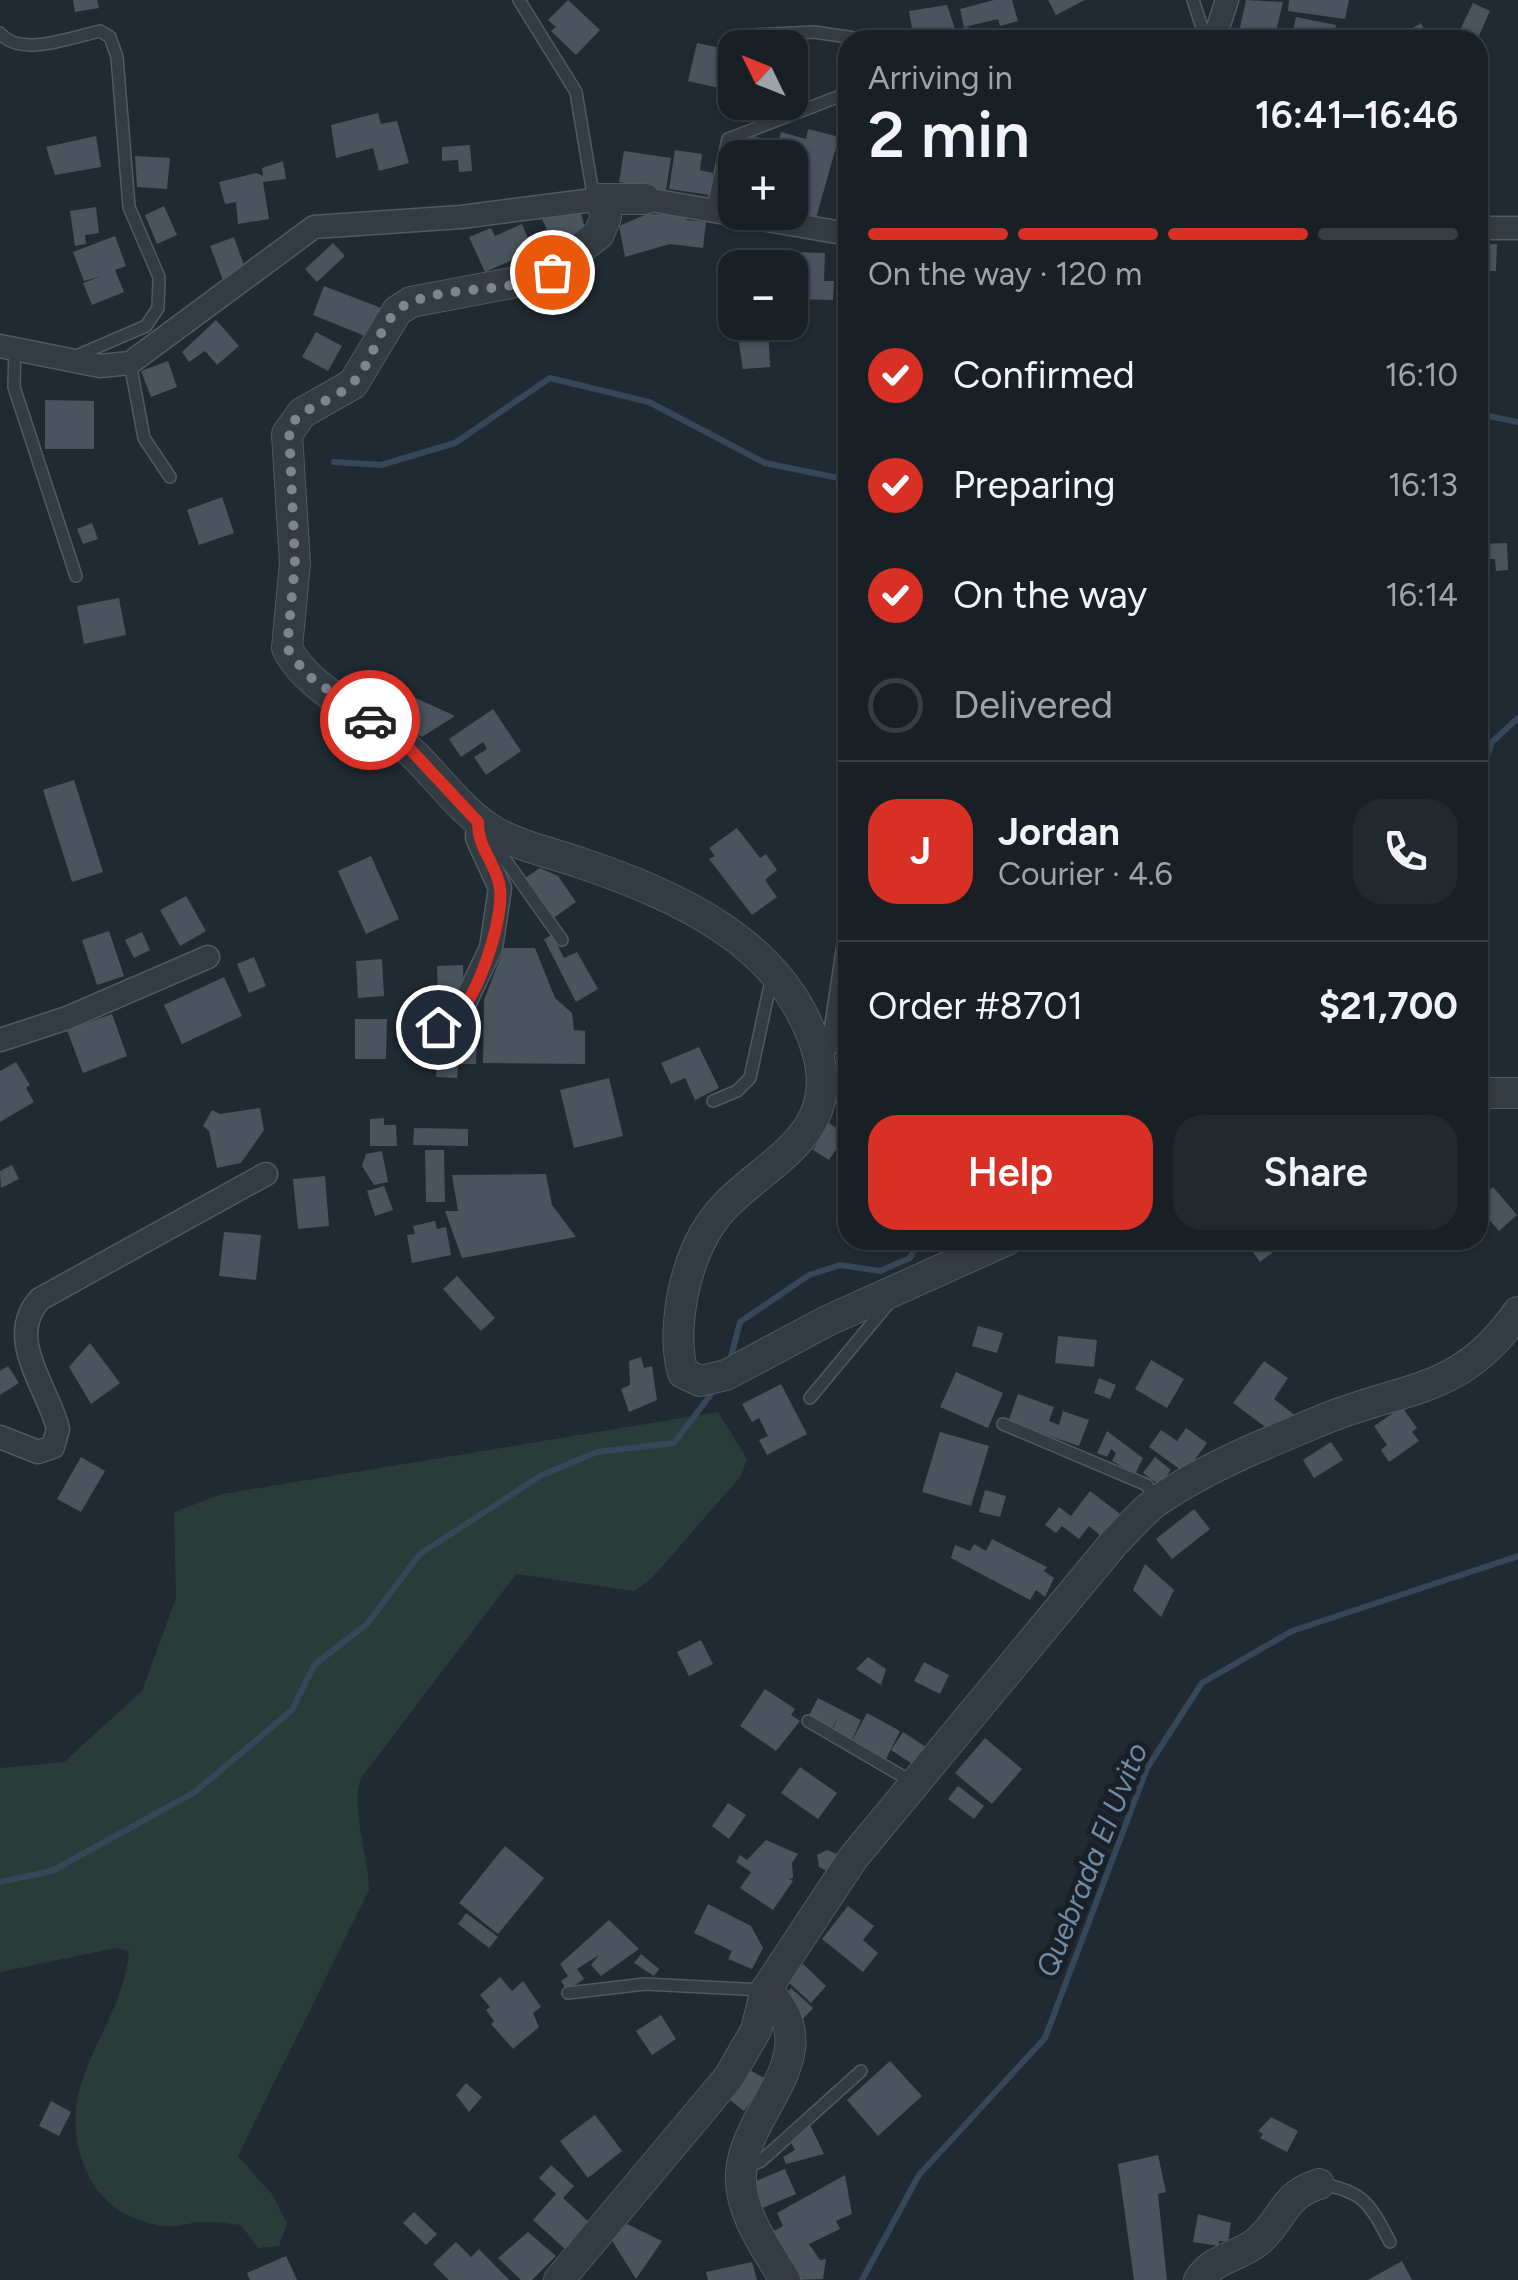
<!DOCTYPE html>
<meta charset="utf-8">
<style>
:root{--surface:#182026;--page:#21282e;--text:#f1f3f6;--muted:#9fa3a7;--line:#363e43;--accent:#d93025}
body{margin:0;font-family:Figtree,sans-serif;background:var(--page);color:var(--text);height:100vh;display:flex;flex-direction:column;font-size:38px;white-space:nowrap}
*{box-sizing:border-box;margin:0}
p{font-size:32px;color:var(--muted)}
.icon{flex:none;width:55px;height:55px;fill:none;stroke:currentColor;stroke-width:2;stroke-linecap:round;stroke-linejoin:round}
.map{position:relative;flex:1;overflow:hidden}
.drawer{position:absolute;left:838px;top:30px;width:650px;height:1220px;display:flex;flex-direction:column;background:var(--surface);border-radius:30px;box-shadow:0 2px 8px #0004,0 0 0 2px var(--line)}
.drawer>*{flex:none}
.needle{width:65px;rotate:313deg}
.buttons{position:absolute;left:718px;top:30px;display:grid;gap:20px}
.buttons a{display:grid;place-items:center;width:90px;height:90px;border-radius:20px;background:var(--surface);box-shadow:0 2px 8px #0004,0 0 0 2px var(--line);font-size:50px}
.pin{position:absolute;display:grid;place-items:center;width:85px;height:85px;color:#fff;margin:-42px;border:5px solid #fff;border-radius:50%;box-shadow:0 2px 10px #0007}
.courier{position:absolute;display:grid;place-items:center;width:100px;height:100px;margin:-50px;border:8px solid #d93025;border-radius:50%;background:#fff;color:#222;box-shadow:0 2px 12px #0007}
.head em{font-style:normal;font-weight:600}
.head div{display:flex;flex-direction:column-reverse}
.head{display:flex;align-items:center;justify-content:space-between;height:170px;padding:0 30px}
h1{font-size:65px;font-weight:600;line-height:75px}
.bar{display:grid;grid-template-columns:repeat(4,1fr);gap:15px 10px;align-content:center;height:120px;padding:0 30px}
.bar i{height:12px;border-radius:8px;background:var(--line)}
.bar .active{background:var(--accent)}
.bar p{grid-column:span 4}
.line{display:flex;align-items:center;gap:25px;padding:0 30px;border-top:2px solid var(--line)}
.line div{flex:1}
.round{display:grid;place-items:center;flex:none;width:105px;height:105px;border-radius:30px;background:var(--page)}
ol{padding:0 30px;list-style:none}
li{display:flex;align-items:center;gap:30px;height:110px}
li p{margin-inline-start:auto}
li .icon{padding:10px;border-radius:50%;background:var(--accent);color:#fff;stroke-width:4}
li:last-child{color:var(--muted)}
li i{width:55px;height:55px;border:5px solid var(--line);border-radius:50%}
.button{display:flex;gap:20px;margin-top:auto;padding:20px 30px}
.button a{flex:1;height:115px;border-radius:30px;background:var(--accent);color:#fff;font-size:40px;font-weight:600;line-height:115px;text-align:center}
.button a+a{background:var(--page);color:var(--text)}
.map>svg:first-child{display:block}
.green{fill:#293c3a}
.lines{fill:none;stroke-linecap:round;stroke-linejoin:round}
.stream{stroke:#354758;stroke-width:6}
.building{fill:#49545f}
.service-casing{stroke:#515962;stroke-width:14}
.minor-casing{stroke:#515962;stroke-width:25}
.tertiary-casing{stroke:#515962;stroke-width:32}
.service{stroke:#333b43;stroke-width:11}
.minor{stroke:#333b43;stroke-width:22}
.tertiary{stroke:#333b43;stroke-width:30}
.done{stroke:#7c858f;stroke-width:10;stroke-dasharray:0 18}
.route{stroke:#d93025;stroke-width:12}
.labels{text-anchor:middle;stroke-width:10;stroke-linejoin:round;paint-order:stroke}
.water-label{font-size:30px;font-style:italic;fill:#708aa2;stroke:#192028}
</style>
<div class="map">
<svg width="1518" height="2280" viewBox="0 0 1518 2280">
<rect width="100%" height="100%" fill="#202a32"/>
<path class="green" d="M718,1412L747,1459L741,1476L652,1578L634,1591L516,1574L361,1778C350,1804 369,1859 369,1890L238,2156L272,2194L287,2224L279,2246L258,2248L241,2225C228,2224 215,2221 202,2222C190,2222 177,2228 164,2226C133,2222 104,2206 90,2178C43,2088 123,2032 129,1951L116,1948L0,1972V1768L64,1762L142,1691L176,1598L174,1512L222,1494Z"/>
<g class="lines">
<g class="stream">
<path d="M1478,414L1518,422"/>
<path d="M334,462L381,465L455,443L550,378L649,402L765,463L848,480"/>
<path d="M1478,782L1492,742L1518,718"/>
<path d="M730,1361L740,1322L809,1275L840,1265L880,1271L910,1258L919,1240"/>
<path d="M0,1882L52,1871L195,1792L292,1710L315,1664L367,1624L420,1554L540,1476L597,1452L674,1443L715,1389"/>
<path d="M862,2280L919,2175L1045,2038L1147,1768L1202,1683L1292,1631L1518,1556"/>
</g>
</g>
<g class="building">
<path d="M73,0H97L99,8L75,12Z"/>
<path d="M568,0L600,30L576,55L551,31L556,27L548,20Z"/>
<path d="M994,0H1012L1018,21L1000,26L998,19L964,27L960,9Z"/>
<path d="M1048,0H1085L1056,15Z"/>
<path d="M1246,0L1283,2L1274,40H1253L1255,35L1239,32Z"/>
<path d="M1289,0H1349L1345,19L1288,11Z"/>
<path d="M1473,3L1490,11L1477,40L1458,34Z"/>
<path d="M947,5L957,35L914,40L909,11Z"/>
<path d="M1296,17L1336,25L1333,40H1291Z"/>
<path d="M1421,23L1430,40H1391Z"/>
<path d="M697,43L721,48L718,62L732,65L727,90L688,81Z"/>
<path d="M378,113L381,124L397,121L409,163L379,171L373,148L336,158L331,125Z"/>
<path d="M808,129L839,137L816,218L795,212L792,222L764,212H790V158H747L753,136L778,143L781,132L806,139Z"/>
<path d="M96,136L101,167L55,175L46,147Z"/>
<path d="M1478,142L1482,155L1489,156L1486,213L1478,214Z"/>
<path d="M470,145L472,171L459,172L458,160L442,161V147Z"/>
<path d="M675,150L702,154L700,170L713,173L710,195L669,189Z"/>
<path d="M624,151L671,158L666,190L619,182Z"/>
<path d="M135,156L170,158L167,189L137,187Z"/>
<path d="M283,161L286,179L263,182L269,219L238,224L236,202L225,204L219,182L256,173L263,176L262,168Z"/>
<path d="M164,206L177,235L157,244L145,215Z"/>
<path d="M96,207L99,233L85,235L86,244L75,246L70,211Z"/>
<path d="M580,210L586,232L548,260L545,252L536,255L530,240L548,232L541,217Z"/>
<path d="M647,214L687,215V220L706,222L703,248L670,244L625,257L619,226Z"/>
<path d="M522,224L533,251L485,272L469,237L491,228L495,236Z"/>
<path d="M115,236L126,266L115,270L124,292L92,305L83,283L99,277L84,281L73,252Z"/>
<path d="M234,237L246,271L223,280L210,246Z"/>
<path d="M333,243L345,256L317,282L305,269Z"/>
<path d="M1497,244L1496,271H1484L1485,255L1483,266H1478V245Z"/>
<path d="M794,252L825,253L824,281H834L833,300L790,299Z"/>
<path d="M324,286L384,309L365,336L313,315Z"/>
<path d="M216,320L239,346L217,365L205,351L189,362L182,352Z"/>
<path d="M768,324L770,367L743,369L737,331Z"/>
<path d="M316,332L342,346L328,371L302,357Z"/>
<path d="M168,361L177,387L151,397L141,371Z"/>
<path d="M45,400L94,401V449H45Z"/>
<path d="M222,497L234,533L199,545L187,510Z"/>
<path d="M92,523L98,539L83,544L77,529Z"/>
<path d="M1507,543L1508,570L1496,571L1495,559H1489L1490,579L1478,580V544Z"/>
<path d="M119,598L126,635L84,644L77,606Z"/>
<path d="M368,688L399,704L390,719L360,703Z"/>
<path d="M405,693L455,716L422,737L392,721Z"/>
<path d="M493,709L521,751L486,775L474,757L487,749L483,742L461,757L449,739Z"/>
<path d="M74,780L103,872L72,882L43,790Z"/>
<path d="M737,828L760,858L766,854L777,870L765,880L777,897L752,915L709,859L715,856L709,848Z"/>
<path d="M371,856L399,919L366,934L338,871Z"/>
<path d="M540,868L558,876L576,902L552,919L525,878Z"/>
<path d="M186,896L206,931L180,946L160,910Z"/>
<path d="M109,931L124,976L97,985L82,940Z"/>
<path d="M142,932L150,950L134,958L125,940Z"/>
<path d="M552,935L564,958L577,952L598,989L576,1002L544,939Z"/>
<path d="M504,948H535L555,998L572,1013L574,1030L585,1031V1064L483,1063L484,1000Z"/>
<path d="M254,957L266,986L249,993L237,964Z"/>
<path d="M382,959L384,996L358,998L356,961Z"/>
<path d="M463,965L464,998L438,1000L437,966Z"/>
<path d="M224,977L242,1016L182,1044L164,1005Z"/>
<path d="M112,1014L127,1056L83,1073L67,1030Z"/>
<path d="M465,1017H478L476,1064H458L457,1078L436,1077L439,1033Z"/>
<path d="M355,1019H387L386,1059H355Z"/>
<path d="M699,1047L719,1088L695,1100L685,1078L671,1084L661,1063Z"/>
<path d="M16,1062L30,1085L26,1088L34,1102L0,1122V1071Z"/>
<path d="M609,1078L623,1136L574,1148L560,1090Z"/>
<path d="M260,1108L264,1130L241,1163L217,1168L209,1131L203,1126L212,1110L220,1114Z"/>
<path d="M384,1118V1125H396L397,1146H370V1119Z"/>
<path d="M829,1123L846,1134L829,1160L813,1150Z"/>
<path d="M414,1128L468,1129V1146L413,1145Z"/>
<path d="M425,1150H444L445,1202H426Z"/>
<path d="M382,1151L388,1182L374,1185L362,1166L366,1154Z"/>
<path d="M12,1165L19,1179L1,1188L0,1171Z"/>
<path d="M546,1174L552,1205L576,1237L462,1258L445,1211H458L452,1175Z"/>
<path d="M325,1176L329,1226L298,1229L293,1179Z"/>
<path d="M384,1186L393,1210L375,1216L367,1191Z"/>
<path d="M1493,1187L1517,1215L1499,1231L1478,1207V1200Z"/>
<path d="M435,1221L437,1229L446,1227L451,1255L412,1263L407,1235L415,1234L413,1226Z"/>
<path d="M224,1232L261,1235L256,1280L219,1276Z"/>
<path d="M1244,1240H1283L1285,1243L1260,1262Z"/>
<path d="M457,1276L495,1318L481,1331L443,1289Z"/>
<path d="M978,1326L1003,1333L997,1353L972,1346Z"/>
<path d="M1058,1336L1097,1340L1094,1367L1055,1363Z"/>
<path d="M90,1343L120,1383L91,1404L69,1367Z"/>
<path d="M641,1357L644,1368L652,1366L657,1400L629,1412L621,1389L630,1385L629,1361Z"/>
<path d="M1151,1360L1184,1379L1167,1408L1135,1389Z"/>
<path d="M1264,1361L1288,1378L1274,1399L1301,1420L1276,1435L1233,1403Z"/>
<path d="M8,1366L19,1383L0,1395V1371Z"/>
<path d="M956,1372L1003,1393L988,1428L940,1407Z"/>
<path d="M1099,1378L1116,1385L1110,1399L1094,1393Z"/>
<path d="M781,1384L807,1434L767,1455L759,1440L768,1436L759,1418L752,1422L742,1404Z"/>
<path d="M1018,1394L1054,1407L1049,1421L1059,1425L1063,1411L1089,1420L1079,1446L1008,1422Z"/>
<path d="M1402,1407L1417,1428L1412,1432L1419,1441L1389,1462L1381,1450L1387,1445L1374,1426Z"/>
<path d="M1186,1428L1207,1443L1185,1473L1149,1447L1161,1430L1177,1441Z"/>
<path d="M1107,1431L1143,1458L1135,1474L1112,1461L1116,1453L1111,1449L1107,1457L1097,1453Z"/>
<path d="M940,1432L989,1446L971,1506L922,1492Z"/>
<path d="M1331,1442L1343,1460L1314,1478L1303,1460Z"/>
<path d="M81,1457L105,1471L81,1512L57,1499Z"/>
<path d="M1155,1457L1171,1470L1159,1485L1143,1473Z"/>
<path d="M985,1490L1006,1496L1000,1517L979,1512Z"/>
<path d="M1090,1491L1124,1517L1106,1540L1089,1526L1079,1539L1062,1526L1056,1533L1045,1525L1059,1507L1071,1516Z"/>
<path d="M1194,1509L1210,1529L1172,1559L1156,1539Z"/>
<path d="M992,1539L1047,1567L1044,1571L1054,1578L1045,1597L1036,1590L1030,1600L951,1558L955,1545L970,1551L974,1544L986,1551Z"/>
<path d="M1145,1564L1174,1590L1161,1617L1133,1590Z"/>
<path d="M701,1640L713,1664L689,1676L677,1652Z"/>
<path d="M868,1657L886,1669L881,1685L856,1669Z"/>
<path d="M924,1662L949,1675L940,1694L914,1681Z"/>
<path d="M765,1689L795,1709L791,1715L800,1721L776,1751L740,1726Z"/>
<path d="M818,1698L861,1720L852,1740L832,1730L838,1718L832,1728L809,1715Z"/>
<path d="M867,1713L900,1731L886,1759L852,1741Z"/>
<path d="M903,1732L929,1749L917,1767L891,1750Z"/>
<path d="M985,1738L1022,1769L992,1804L955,1773Z"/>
<path d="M800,1767L837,1793L818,1819L781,1793Z"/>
<path d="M958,1786L984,1806L974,1819L948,1799Z"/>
<path d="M728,1803L746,1815L729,1839L712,1826Z"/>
<path d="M766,1840L798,1854L792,1863L793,1878L789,1879L793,1881L773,1910L740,1888L751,1872L736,1862L740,1855L747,1860Z"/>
<path d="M505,1846L544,1878L498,1934L459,1903Z"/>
<path d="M827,1850L837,1854V1866L829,1872L819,1867L817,1855Z"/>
<path d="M708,1904L751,1926L763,1948L752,1969L728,1959L732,1951L694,1933Z"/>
<path d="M848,1906L874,1926L863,1940L878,1953L863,1972L822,1939Z"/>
<path d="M466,1913L498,1937L489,1948L458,1924Z"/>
<path d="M609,1920L639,1949L601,1976L591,1965L599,1955L577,1969L584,1979L567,1990L561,1981L568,1976L560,1964Z"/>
<path d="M641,1954L659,1969L654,1976L634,1963Z"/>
<path d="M803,1964L826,1986L811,2003L787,1981Z"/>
<path d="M500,1977L512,1991L523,1981L541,2007L533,2013L539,2027L513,2049L491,2024L494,2021L486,2010L490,2007L480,1995Z"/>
<path d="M791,1988L813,2008L802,2020L781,2000Z"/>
<path d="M661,2015L676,2039L652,2055L636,2031Z"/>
<path d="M890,2061L922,2096L878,2136L847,2100Z"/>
<path d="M744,2067L772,2082L761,2104L754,2098L744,2111L726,2097Z"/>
<path d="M466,2083L482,2097L469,2112L456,2095Z"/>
<path d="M51,2101L71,2112L59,2136L39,2126Z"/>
<path d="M595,2115L622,2151L588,2178L560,2141Z"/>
<path d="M1271,2117L1298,2131L1287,2152L1260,2138L1263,2134L1258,2131Z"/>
<path d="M810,2125L824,2154L786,2164L783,2157L795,2150L789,2139Z"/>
<path d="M1158,2155L1166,2192L1158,2194L1167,2280H1134L1118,2164Z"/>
<path d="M551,2165L574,2186L563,2198L589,2222L565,2249L533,2220L556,2194L539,2178Z"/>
<path d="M785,2169L796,2194L760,2209L749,2184Z"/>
<path d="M845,2175L852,2214L836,2221L840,2229L809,2244L820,2260L826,2259L823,2279L793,2280L772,2232L783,2226L777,2213Z"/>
<path d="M414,2212L437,2234L426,2245L403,2223Z"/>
<path d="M1198,2214L1231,2223L1228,2242L1219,2241V2246L1193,2242Z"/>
<path d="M627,2224L662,2241L636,2279L611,2239Z"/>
<path d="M528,2232L556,2256L532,2280H521L498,2258Z"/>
<path d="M456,2242L471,2257L479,2249L509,2280H449L433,2264Z"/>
<path d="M286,2256L297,2280H250L247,2273Z"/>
<path d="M1402,2261L1412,2280H1368Z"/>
<path d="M752,2262L757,2280H708L706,2272Z"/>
</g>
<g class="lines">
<g class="service-casing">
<g id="service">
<path d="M519,0L576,92L594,200"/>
<path d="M1193,0L1206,40"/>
<path d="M0,33C20,58 72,37 100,31L110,37L117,57L129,207L159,277L158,308L146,326L74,357"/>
<path d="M966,34L967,40"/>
<path d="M751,35L814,32L868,40"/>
<path d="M712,211L728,139L848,93"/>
<path d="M15,347L14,387L76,576"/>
<path d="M130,363L144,438L170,477"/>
<path d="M492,841L562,940"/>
<path d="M713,1101L737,1091L750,1078L772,976"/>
<path d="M810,1398L888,1304"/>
<path d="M1003,1424L1147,1485L1154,1498"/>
<path d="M808,1721L914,1783"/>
<path d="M568,1993L645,1984L763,1990"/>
<path d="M745,2168L761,2161L861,2071"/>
<path d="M1319,2184C1363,2190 1370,2204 1390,2242"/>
</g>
</g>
<g class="minor-casing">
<g id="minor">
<path d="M1214,40L1227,0"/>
<path d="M645,199L848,234"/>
<path d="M1478,228H1518"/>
<path d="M0,346L100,366L130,363L314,227L461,217L601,199"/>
<path d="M438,1027L461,1011L491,948L500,888L477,838L478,822"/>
<path d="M0,1040L67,1018L208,957"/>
<path d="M819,1056L835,1034L848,948"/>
<path d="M0,1437L38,1452L53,1447L58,1429C48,1387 4,1338 40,1299L266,1174"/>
</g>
</g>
<g class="tertiary-casing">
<g id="tertiary">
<path d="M645,199H601L606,217L599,234L543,277L411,302L397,311L353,384L302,413L287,434L295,563L287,648C305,686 358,711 391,735C429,762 455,809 495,832C521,847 553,853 581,863C678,896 788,944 818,1054C839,1133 772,1159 727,1204C701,1230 689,1263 682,1298C678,1324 676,1348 683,1373L700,1381L726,1375L827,1321L1007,1240"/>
<path d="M1478,1093H1518"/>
<path d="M766,1990C832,2054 744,2109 741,2174C739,2212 766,2248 785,2280"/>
<path d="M559,2280L729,2077L756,2030L766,1990L853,1858L1113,1544C1127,1530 1141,1513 1157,1501C1206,1467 1267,1443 1322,1420C1407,1385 1460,1395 1518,1312"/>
<path d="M1199,2280C1213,2258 1238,2257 1257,2242C1284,2220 1281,2196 1319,2184"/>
</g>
</g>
<use href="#service" class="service"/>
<use href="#minor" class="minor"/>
<use href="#tertiary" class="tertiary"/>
</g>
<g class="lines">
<path class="done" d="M370,720L306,674L287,648L295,563L289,427C306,403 339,401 357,378C376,356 380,316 409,303C453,284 511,295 552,272"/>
<path class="route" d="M370,720L408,747L478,822C477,848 497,864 500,888C503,919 482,983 463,1008C457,1016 446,1021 438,1027"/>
</g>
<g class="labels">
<g class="water-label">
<text transform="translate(1092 1860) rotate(-68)" y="10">Quebrada El Uvito</text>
</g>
</g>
</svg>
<div class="buttons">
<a><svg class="needle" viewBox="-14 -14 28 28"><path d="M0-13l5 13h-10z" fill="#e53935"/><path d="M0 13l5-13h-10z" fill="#9fa3a7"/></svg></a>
<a>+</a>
<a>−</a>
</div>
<div class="pin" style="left:552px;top:272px;background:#ea580c"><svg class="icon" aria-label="bag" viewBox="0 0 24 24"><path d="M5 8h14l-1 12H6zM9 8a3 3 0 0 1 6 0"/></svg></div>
<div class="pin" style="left:438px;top:1027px;background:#1f2937"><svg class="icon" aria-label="home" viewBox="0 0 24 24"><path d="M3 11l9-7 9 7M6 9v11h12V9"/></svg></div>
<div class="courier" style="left:370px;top:720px"><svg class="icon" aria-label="car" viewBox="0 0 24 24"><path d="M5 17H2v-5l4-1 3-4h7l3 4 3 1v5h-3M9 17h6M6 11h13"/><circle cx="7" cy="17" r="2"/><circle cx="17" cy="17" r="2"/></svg></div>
<section class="drawer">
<div class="head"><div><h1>2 min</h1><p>Arriving in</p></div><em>16:41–16:46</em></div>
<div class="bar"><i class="active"></i><i class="active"></i><i class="active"></i><i></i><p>On the way · 120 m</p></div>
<ol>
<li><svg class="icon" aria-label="check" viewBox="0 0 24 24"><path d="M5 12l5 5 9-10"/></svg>Confirmed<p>16:10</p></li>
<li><svg class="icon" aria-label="check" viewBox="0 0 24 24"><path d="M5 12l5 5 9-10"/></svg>Preparing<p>16:13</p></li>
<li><svg class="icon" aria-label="check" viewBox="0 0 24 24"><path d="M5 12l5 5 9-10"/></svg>On the way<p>16:14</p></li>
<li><i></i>Delivered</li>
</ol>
<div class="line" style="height:180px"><b class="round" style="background:var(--accent);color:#fff">J</b><div><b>Jordan</b><p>Courier · 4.6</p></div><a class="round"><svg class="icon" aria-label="phone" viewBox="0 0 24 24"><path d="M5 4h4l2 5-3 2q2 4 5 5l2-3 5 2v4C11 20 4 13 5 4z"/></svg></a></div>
<div class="line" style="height:130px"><div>Order #8701</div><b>$21,700</b></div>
<div class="button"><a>Help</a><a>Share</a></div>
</section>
</div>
